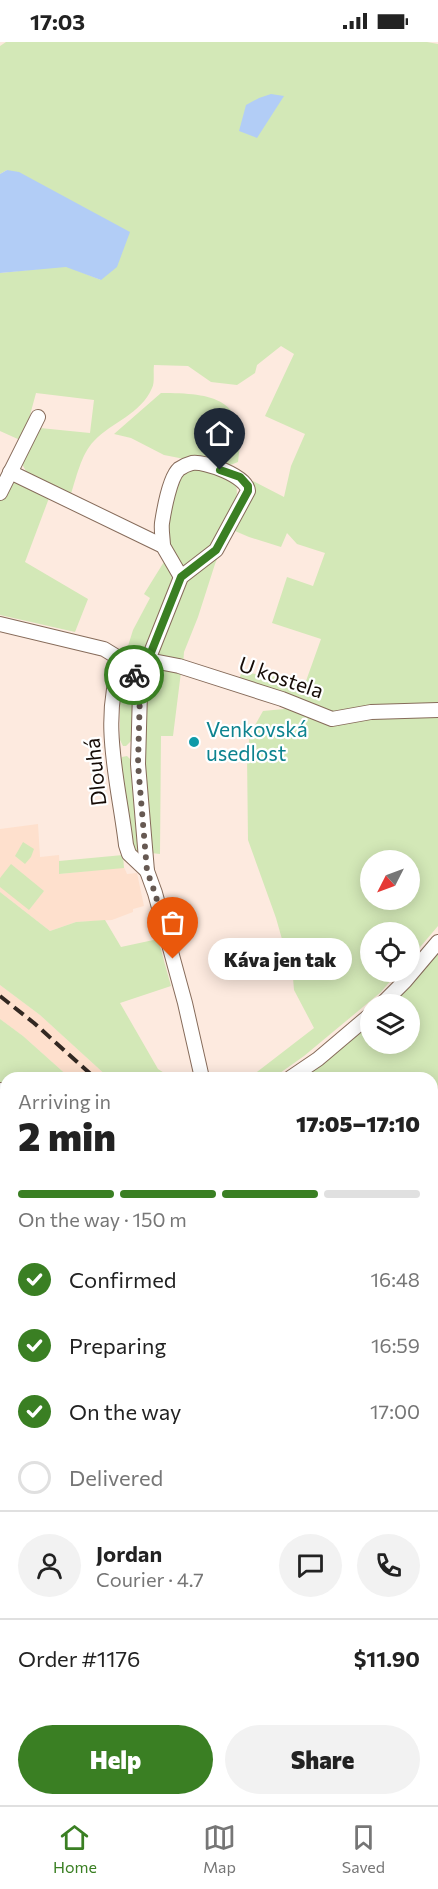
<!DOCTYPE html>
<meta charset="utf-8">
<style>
:root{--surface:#fff;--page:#f2f2f2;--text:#222;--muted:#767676;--line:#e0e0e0;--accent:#3a7f23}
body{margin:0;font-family:Commissioner,sans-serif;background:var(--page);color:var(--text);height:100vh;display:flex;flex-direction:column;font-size:22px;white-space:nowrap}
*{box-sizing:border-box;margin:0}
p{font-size:20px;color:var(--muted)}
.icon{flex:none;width:33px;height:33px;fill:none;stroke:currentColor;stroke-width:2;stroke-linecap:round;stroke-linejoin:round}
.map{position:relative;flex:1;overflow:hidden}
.side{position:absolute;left:0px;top:1030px;width:438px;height:734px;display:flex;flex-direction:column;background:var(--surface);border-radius:18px 18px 0 0;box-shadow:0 3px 15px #0003}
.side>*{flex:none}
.needle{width:39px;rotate:228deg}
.fabs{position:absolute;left:360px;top:808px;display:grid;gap:12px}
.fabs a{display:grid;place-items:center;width:60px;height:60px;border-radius:50%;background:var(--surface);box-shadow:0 3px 15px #0003;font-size:30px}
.pin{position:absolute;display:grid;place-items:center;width:51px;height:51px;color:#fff;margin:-62px -26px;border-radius:50% 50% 50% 0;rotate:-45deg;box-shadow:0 0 6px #0007}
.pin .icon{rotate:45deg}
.courier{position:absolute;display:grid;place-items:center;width:60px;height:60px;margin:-30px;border:4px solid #3a7f23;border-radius:50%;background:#fff;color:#222;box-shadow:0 2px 8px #0007}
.bubble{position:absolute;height:42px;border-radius:21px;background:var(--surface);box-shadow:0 3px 15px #0003;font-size:20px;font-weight:800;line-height:42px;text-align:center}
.overview em{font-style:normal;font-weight:800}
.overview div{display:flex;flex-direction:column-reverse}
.overview{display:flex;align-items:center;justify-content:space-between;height:102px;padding:0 18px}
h1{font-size:39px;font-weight:800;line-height:45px}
.bar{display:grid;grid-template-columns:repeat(4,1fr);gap:9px 6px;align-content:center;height:72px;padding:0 18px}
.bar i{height:8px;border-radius:4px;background:var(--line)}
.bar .current{background:var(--accent)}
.bar p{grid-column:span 4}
.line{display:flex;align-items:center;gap:15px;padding:0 18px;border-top:2px solid var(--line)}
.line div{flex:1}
.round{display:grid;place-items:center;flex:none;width:63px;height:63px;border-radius:32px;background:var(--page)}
ol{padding:0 18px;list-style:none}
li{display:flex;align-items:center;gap:18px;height:66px}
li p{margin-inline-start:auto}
li .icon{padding:6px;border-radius:50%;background:var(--accent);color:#fff;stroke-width:4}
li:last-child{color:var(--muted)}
li i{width:33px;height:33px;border:3px solid var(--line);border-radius:50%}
.cta{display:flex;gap:12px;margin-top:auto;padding:12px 18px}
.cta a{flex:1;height:69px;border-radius:36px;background:var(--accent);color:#fff;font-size:24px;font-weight:800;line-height:69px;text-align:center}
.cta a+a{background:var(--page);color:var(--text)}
.status{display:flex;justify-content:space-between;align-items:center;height:42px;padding:0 30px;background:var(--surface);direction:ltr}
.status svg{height:16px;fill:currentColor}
.tabs{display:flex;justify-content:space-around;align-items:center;height:84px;border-top:2px solid var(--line);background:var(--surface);font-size:16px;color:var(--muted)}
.tabs a{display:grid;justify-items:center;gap:3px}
.tabs .current{color:var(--accent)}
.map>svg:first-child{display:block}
.built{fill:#fee0cd}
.green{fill:#d3e8b7;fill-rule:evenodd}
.water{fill:#b2cdf6}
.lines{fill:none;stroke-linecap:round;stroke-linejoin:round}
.minor-casing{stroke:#866b5a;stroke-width:16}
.major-casing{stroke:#866b5a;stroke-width:21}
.minor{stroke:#fff;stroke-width:14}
.major{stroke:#fff;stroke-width:18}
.rail{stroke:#332822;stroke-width:4;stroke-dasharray:12 6;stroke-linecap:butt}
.done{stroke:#665952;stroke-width:6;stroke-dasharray:0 10.8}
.route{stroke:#3a7f23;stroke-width:8}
.culture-dot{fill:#0f9aa8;stroke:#fff;stroke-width:2}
.labels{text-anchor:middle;stroke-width:4.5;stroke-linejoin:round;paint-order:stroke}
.street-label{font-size:21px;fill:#150b06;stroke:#fff}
.culture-label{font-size:21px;fill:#0d838f;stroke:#fff;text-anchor:start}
</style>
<div class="status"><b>17:03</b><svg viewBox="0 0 49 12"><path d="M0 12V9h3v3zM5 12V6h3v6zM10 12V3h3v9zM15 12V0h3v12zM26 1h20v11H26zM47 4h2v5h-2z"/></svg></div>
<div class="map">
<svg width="438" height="1763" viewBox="0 0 438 1763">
<rect width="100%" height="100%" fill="#fdeadf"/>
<g class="built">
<path d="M38,782L40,815L59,813L60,832L124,825L127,832L137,831L144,864L133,867V870L112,878L76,880L50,889L0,850V787Z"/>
<path d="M0,943L40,973L109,1036H70L23,994L0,977Z"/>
<path d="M6,1329V1387L0,1382V1335Z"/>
<path d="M432,1624L438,1638V1704L432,1692Z"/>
</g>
<g class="green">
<path d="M6,0H427L438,2V884L410,917V891H370V930H398L381,950L304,1014L273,1036H249L314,986L294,948L293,936L276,876L248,798L247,713L250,692L263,669L284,667L296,657L238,639L242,630L306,639L321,597L272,581L287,535L313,544L325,511L297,502L287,491L281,505L249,495L235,489L219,512L215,522L198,575L184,610L183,623L155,614L184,537L214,513L247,455L253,439L284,455L291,424L305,392L265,374L294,312L281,304L257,323L255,331L237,343L211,340L188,324L154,323C153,330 155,340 152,346C141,372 112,380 94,399C81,412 76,437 70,455C57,448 16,434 23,415C27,405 34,395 40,386L90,391L94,358L36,351L26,388L20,398L0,389V231L66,224L101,238L7,128L0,132V4ZM370,819H410V858H370Z"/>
<path d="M161,351C213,351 249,356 238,420L225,425L164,413L131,396L114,392Z"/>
<path d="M190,425C200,428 224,431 231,437C250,451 218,499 205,511C199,517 190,522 182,527L168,501L167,484L175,437Z"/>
<path d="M12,439L49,456L25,520L88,557L75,590L0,573V458L9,440Z"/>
<path d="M167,515L173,534L148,603L144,610H134L124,606L128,604L133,588L150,556L144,552Z"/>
<path d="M152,624L181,630L173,694H161L160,812L151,811C149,785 144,759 143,733C142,716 143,633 152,624Z"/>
<path d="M123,633H125C137,653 133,677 131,699L126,704H123L120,698V644Z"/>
<path d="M127,714L130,717L137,799L141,815L138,816L130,798L121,720L122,715Z"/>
<path d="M23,800L34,807L31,815L25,822L15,814Z"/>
<path d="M123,813L124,826L59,832V819Z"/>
<path d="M11,822L44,849L29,868L0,845V836Z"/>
<path d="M0,850L50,889L76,880L105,878L121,905L158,897L171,944L120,961L158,1027L172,1036H109L40,973L0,943Z"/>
<path d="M438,909V1370L432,1427V1036H300L370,980V1002H410V963H390Z"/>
<path d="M0,977L23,994L70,1036H6V1044L0,1040Z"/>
<path d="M432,1492V1519L438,1535V1638L432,1624Z"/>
<path d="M432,1692L438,1704V1763H384L381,1758H432Z"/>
</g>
<g class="water">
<path d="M271,52L284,54L257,96L239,89L246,63L259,56Z"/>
<path d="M7,128L19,130L130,190L117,225L101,238L66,225L0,231V132Z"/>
<path d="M438,1370V1535L432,1519V1427Z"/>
</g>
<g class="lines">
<g class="minor-casing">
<g id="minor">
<path d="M10,430L163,504L181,535"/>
<path d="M0,451L38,375"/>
<path d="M0,582L104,607L122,618L137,637L140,650L138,722L147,829L155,851L185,961L202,1036"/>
<path d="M122,618C99,678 119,742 126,803L129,812L147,829"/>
<path d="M148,618L181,535L216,508L248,449C247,434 205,419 192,421C188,422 182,425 179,427C170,435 164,468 162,481C161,488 163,497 163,504"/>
<path d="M140,622L148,618L179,624L282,657L332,677L371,670L438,668"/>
<path d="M381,963L405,939L438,900"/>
<path d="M290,1036L318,1017L370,973"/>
<path d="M0,1048L6,1052"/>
</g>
</g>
<g class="major-casing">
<g id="major">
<path d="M0,1632L6,1636"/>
<path d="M163,1758L170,1763"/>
</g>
</g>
<use href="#minor" class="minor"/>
<use href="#major" class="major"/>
<g class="rail">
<path d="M0,954L34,981L95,1036"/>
<path d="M432,1649L438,1663"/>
<path d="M432,1668L438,1682"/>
</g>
</g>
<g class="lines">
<path class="done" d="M134,633L140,650L138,722L147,829L155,851L173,917"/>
<path class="route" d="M134,633L130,627L148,618L181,535L216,508L248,449V444L240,435L220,428"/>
</g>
<circle class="culture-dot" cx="194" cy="700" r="6"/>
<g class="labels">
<g class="street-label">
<text transform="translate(281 636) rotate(19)" y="7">U kostela</text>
<text transform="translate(96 730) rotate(-96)" y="7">Dlouhá</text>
</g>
<g class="culture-label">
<text x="206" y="695">Venkovská<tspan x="206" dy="24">usedlost</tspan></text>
</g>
</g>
</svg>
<div class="fabs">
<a><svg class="needle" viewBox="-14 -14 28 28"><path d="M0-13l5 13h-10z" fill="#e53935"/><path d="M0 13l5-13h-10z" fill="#767676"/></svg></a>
<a><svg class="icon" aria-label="locate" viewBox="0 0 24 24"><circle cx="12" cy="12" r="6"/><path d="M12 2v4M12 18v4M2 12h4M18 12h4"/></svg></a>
<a><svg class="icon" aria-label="layers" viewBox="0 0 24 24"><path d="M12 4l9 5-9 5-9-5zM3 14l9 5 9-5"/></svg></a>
</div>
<div class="pin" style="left:173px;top:917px;background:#ea580c"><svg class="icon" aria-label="bag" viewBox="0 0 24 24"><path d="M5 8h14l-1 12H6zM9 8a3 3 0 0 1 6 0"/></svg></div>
<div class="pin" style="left:220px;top:428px;background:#1f2937"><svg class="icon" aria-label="home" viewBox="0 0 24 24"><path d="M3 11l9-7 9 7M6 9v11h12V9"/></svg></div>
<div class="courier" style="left:134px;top:633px"><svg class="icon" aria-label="bike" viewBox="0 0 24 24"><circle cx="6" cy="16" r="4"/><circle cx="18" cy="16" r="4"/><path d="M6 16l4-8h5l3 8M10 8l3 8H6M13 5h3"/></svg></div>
<div class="bubble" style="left:208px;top:896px;width:144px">Káva jen tak</div>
<section class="side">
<div class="overview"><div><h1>2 min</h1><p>Arriving in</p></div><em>17:05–17:10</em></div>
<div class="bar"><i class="current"></i><i class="current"></i><i class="current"></i><i></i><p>On the way · 150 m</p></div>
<ol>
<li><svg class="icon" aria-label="check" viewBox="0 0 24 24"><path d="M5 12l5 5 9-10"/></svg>Confirmed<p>16:48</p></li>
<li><svg class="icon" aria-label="check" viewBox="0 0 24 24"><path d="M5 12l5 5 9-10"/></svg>Preparing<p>16:59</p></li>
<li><svg class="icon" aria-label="check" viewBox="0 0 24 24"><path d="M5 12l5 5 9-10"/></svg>On the way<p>17:00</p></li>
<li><i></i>Delivered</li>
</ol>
<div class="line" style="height:108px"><a class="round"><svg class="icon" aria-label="person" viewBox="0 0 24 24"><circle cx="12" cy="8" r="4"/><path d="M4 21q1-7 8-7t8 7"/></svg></a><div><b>Jordan</b><p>Courier · 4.7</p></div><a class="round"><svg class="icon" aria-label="chat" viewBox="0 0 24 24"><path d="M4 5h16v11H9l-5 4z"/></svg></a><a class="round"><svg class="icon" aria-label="phone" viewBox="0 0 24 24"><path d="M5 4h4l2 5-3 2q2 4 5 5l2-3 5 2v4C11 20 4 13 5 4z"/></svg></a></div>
<div class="line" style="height:78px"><div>Order #1176</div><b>$11.90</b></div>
<div class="cta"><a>Help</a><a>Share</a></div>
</section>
</div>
<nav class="tabs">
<a class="current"><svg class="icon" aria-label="home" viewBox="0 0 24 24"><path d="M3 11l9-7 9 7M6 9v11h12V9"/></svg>Home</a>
<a><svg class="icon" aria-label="map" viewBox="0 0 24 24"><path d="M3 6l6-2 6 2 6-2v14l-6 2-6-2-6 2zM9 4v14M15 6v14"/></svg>Map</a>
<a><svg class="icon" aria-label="saved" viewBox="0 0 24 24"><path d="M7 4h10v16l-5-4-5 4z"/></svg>Saved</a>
</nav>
